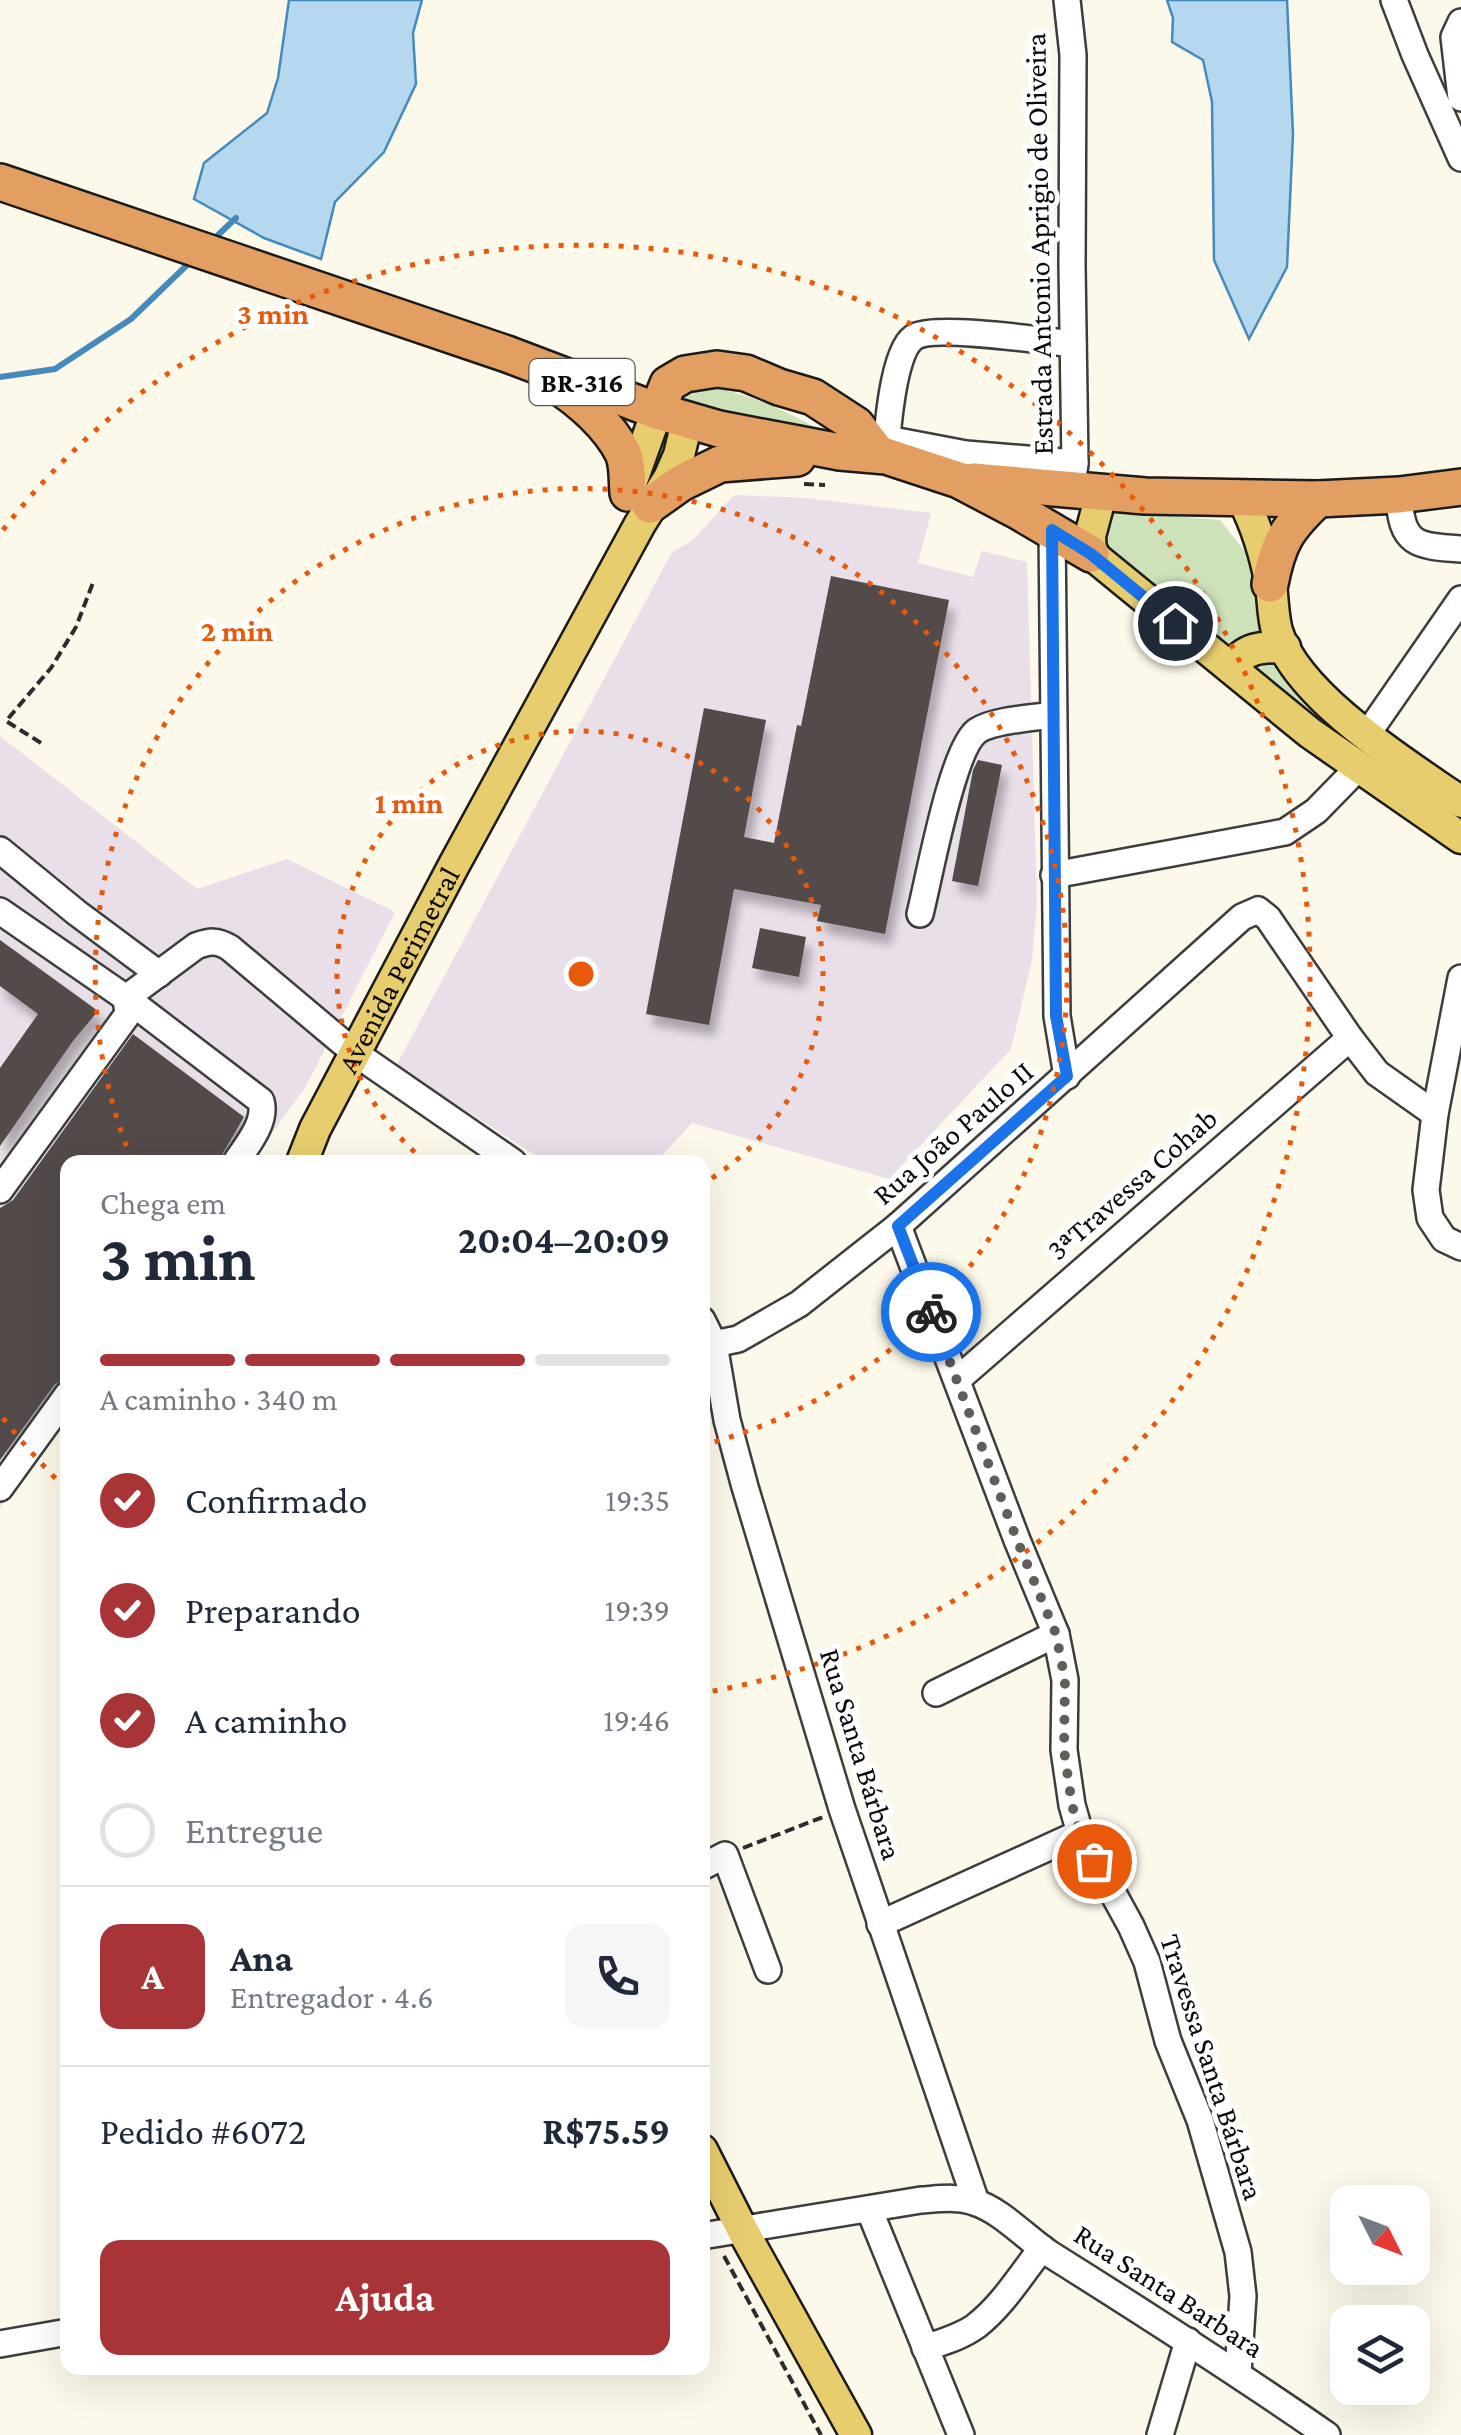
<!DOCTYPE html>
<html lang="pt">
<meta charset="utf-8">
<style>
:root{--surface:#fff;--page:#f6f6f7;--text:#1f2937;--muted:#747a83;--line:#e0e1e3;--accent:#a93437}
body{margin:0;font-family:"Crimson Pro",serif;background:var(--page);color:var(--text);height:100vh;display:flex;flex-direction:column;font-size:38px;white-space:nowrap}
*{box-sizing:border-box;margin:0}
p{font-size:32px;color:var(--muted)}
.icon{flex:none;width:55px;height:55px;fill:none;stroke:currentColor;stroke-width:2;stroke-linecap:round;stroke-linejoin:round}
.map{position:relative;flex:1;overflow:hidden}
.panel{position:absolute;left:60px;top:1155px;width:650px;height:1220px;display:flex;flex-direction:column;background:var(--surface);border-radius:20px;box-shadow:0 10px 40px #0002}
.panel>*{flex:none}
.needle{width:65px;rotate:132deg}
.fabs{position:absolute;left:1330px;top:2185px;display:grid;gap:20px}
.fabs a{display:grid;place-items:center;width:100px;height:100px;border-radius:20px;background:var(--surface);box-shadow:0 10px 40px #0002;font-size:50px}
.pin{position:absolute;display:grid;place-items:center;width:85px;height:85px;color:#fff;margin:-42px;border:5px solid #fff;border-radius:50%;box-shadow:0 2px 10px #0007}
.courier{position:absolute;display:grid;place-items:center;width:100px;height:100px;margin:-50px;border:8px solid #1a73e8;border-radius:50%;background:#fff;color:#222;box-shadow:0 2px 12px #0007}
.summary em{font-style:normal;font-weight:700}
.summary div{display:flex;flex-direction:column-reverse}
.summary{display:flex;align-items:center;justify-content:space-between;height:170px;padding:0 40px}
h1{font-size:65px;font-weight:700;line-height:75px}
.bar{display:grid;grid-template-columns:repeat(4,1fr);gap:15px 10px;align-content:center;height:120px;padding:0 40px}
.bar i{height:12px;border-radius:8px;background:var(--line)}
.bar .selected{background:var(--accent)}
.bar p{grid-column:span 4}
.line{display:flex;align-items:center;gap:25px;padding:0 40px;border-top:2px solid var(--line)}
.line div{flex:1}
.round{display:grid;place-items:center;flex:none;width:105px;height:105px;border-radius:20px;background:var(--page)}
ol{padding:0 40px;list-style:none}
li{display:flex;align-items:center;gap:30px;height:110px}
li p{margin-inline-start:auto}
li .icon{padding:10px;border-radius:50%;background:var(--accent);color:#fff;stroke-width:4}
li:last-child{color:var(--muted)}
li i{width:55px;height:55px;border:5px solid var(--line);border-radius:50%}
.button{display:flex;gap:20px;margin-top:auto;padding:20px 40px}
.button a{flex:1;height:115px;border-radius:20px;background:var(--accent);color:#fff;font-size:40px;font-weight:700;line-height:115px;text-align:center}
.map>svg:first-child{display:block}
.industrial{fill:#e8dfe9}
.green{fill:#cde2b9}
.water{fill:#b5d8ee;stroke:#458abc;stroke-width:2.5}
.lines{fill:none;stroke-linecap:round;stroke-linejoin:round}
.stream{stroke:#458abc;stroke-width:6}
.building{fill:#524c48;filter:url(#shadow)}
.minor-casing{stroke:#3d3d3d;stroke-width:30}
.major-casing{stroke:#1b1b1b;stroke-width:35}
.highway-casing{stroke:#1b1b1b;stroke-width:40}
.path{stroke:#2c2c2c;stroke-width:4;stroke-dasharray:10 5;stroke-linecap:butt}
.minor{stroke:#fff;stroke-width:25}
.major{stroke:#e8cd6f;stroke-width:30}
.highway{stroke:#e39f62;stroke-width:35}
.done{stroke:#5f5e58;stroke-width:10;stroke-dasharray:0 18}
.route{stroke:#1a73e8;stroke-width:12}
.ring{fill:none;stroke:#e8590c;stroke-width:5;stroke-dasharray:5 10}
.labels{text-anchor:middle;stroke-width:10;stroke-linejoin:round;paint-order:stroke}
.shield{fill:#fff;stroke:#545454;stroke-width:2.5}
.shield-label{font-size:28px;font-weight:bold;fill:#0a0a0a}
.street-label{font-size:30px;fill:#0a0a0a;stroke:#fff}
.centre{fill:#e8590c;stroke:#fff;stroke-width:5}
.ring-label{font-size:30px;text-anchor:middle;font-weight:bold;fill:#e8590c;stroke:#fff;stroke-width:10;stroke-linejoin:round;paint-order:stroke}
</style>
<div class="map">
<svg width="1461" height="2435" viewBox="0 0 1461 2435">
<defs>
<filter id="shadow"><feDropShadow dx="6" dy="11" stdDeviation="5" flood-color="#0004"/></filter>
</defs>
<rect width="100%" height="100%" fill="#fdf9ea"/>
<g class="industrial">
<path d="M734,495L806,498L931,513L918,563L973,577L982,551L1027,562L1037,902L1032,960L1011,1049L889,1179L692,1123L656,1162H546L396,1066L672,552L692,541Z"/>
<path d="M0,736L197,889L287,859L395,912L305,1088L251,1162H68L67,1415L0,1508Z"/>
</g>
<g class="green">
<path d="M706,387C759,394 797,418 844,442L739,418L674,397L687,390Z"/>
<path d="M1100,510L1220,520L1250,558L1264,644L1224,654L1097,548Z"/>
<path d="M1253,656L1271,657C1323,722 1392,772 1461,818V829L1252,680Z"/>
</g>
<g class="water">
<path d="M289,0H422L413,33L416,84L384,152L335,202L321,259L264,238L194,199L204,163L267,113L278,78Z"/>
<path d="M1167,0H1287L1293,134L1287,267L1249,339L1214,260L1212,102L1203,60L1172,42L1173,18Z"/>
</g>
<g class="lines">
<g class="stream">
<path d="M218,235L236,218"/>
<path d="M0,377L55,369L131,319L187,265"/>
</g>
</g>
<g class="building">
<path d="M831,576L949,600L885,934L817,921L821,905L734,889L709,1025L646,1014L704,708L766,720L744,837L774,843L797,725L801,726Z"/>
<path d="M978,760L1002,765L978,886L952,881L973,770Z"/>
<path d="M760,928L806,937L799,977L752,968Z"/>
<path d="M0,940L98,1011L73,1041L0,1146V1068L38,1014L0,986Z"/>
<path d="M133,1034L244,1117L223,1153L220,1162H68V1378L55,1384L0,1460V1208L13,1200Z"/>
</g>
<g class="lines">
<g class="minor-casing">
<g id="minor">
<path d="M1067,0L1073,55L1072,265L1075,463L1072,488"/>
<path d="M1394,0L1415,55L1461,158"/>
<path d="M1461,22L1454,37L1461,98"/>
<path d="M887,439L966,454L1075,463"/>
<path d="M886,456C887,432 893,352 913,338C931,324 1046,341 1073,344"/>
<path d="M1399,495C1401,545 1416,546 1461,549"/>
<path d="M1052,530L1057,1016L1067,1076"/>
<path d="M1366,736L1461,599"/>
<path d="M0,850L77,913L159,974"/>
<path d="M1054,875L1285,832L1316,811L1359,767"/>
<path d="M0,911L126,998L261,1101C267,1122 247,1145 236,1162"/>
<path d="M920,914C929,879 952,749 977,731C993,720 1033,718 1053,715"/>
<path d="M1461,978L1435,1114L1426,1190L1430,1218L1444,1239L1461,1247"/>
<path d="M0,1190L128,1014L126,998L196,946C210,941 217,940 230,948L355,1053L513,1162"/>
<path d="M898,1226L1017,1540L1056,1634L1065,1680L1064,1750L1072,1805L1080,1833L1131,1926L1147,1962L1168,2041L1200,2120L1238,2252L1243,2296L1238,2373"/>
<path d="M702,1320L714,1344L727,1420L745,1487L842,1809L976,2202"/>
<path d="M714,1344L738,1339L799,1304L898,1226L1242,917L1258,910L1268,918L1350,1038L1377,1073L1435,1114"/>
<path d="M957,1380L1350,1038"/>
<path d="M0,1488L68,1394"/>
<path d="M936,1693L1056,1634"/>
<path d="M702,1867L725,1855L768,1970"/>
<path d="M880,1924L1080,1833"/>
<path d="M869,2209L961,2435"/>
<path d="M702,2236L921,2200C938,2199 958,2196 974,2202C1001,2210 1027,2239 1050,2254C1144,2313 1236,2372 1327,2435"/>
<path d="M0,2344L68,2332"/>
<path d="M925,2348C942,2342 961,2337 976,2326C1002,2306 1021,2275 1042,2248"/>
<path d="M1160,2435L1188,2341"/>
</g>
</g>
<g class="major-casing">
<g id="major">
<path d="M1102,491L1090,536L1091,554L1310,733L1461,838"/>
<path d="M628,492L657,411"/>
<path d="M1242,498C1257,526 1265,554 1271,585C1273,600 1273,617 1277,631C1297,697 1406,764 1461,802"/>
<path d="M1231,668C1245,647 1261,647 1285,647"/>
<path id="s1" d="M302,1162L315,1129L454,865L640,524L669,478L679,455L688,418"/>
<path d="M702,2150L743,2231L856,2435"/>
</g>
</g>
<g class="highway-casing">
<g id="highway">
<path d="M0,182L507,354L657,411L719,429L840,452L886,456L959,480L1018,511L1091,554"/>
<path d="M555,384C580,400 609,425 623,453C628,464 627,480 628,493"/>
<path d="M657,411L668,384L685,374L717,369L746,373L779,387L813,397L856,425L879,455"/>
<path d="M973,481L1145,496L1318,499L1399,495L1461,487"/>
<path d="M650,505L681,483L720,464L797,458"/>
<path d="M1270,584C1278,542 1287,528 1318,499"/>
</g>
</g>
<g class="path">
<path d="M804,484L825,485"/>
<path d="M41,743L6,721L51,668L76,627L94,580"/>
<path d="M743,1848L823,1817"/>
<path d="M724,2256L821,2435"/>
</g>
<use href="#minor" class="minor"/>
<use href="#major" class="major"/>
<use href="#highway" class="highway"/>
</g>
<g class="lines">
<path class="done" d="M931,1312L1017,1540L1056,1634L1065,1680L1064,1750L1072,1805L1080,1834L1094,1861"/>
<path class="route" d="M931,1312L898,1226L1067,1076L1056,1016L1052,530L1091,554L1175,623"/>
</g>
<g class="ring">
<path d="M426 1162A243 243 0 1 1 704 1183"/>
<path d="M132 1160A486 486 0 1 1 703 1445"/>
<path d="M66 1489A729 729 0 0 1 3 1418M3 530A729 729 0 1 1 708 1692"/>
</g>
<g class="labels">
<rect class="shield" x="529.5" y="359" width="105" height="46" rx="8"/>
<g class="shield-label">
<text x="582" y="392">BR-316</text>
</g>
<g class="street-label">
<text transform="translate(1039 244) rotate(-91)" y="10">Estrada Antonio Aprigio de Oliveira</text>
<text dy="10" stroke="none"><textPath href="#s1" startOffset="215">Avenida Perimetral</textPath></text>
<text transform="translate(953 1133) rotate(-41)" y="10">Rua João Paulo II</text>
<text transform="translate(1132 1184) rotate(-41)" y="10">3ªTravessa Cohab</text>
<text transform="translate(861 1754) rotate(73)" y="10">Rua Santa Bárbara</text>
<text transform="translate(1212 2067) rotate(72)" y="10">Travessa Santa Bárbara</text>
<text transform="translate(1169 2291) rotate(33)" y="10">Rua Santa Barbara</text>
</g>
</g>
<circle cx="581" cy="974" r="15" class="centre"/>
<g class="ring-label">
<text x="273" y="324">3 min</text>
<text x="237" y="641">2 min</text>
<text x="409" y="813">1 min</text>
</g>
</svg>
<div class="fabs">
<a><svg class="needle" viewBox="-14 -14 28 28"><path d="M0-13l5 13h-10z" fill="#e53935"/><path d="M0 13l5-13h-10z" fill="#747a83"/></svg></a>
<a><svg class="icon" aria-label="layers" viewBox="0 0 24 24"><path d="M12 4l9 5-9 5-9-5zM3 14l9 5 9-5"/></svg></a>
</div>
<div class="pin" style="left:1094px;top:1861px;background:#ea580c"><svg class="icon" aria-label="bag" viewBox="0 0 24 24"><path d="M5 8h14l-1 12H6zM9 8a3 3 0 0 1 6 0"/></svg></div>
<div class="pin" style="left:1175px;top:623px;background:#1f2937"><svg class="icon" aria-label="home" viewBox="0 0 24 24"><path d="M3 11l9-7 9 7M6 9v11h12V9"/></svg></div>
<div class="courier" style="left:931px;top:1312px"><svg class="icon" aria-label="bike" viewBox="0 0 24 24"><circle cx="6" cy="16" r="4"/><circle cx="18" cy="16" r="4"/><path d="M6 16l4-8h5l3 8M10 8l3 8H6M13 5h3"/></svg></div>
<section class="panel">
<div class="summary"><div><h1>3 min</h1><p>Chega em</p></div><em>20:04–20:09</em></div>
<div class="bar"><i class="selected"></i><i class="selected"></i><i class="selected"></i><i></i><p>A caminho · 340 m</p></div>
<ol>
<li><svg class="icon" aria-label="check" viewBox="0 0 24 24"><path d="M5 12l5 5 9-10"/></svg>Confirmado<p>19:35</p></li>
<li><svg class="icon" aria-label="check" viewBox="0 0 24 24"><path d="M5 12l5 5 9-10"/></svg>Preparando<p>19:39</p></li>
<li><svg class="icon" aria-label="check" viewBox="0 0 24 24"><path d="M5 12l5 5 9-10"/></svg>A caminho<p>19:46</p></li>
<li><i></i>Entregue</li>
</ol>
<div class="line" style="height:180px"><b class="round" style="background:var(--accent);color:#fff">A</b><div><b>Ana</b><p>Entregador · 4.6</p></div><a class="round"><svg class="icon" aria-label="phone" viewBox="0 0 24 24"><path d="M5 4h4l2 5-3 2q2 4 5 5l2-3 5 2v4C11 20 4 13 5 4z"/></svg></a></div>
<div class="line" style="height:130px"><div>Pedido #6072</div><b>R$75.59</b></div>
<div class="button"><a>Ajuda</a></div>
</section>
</div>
